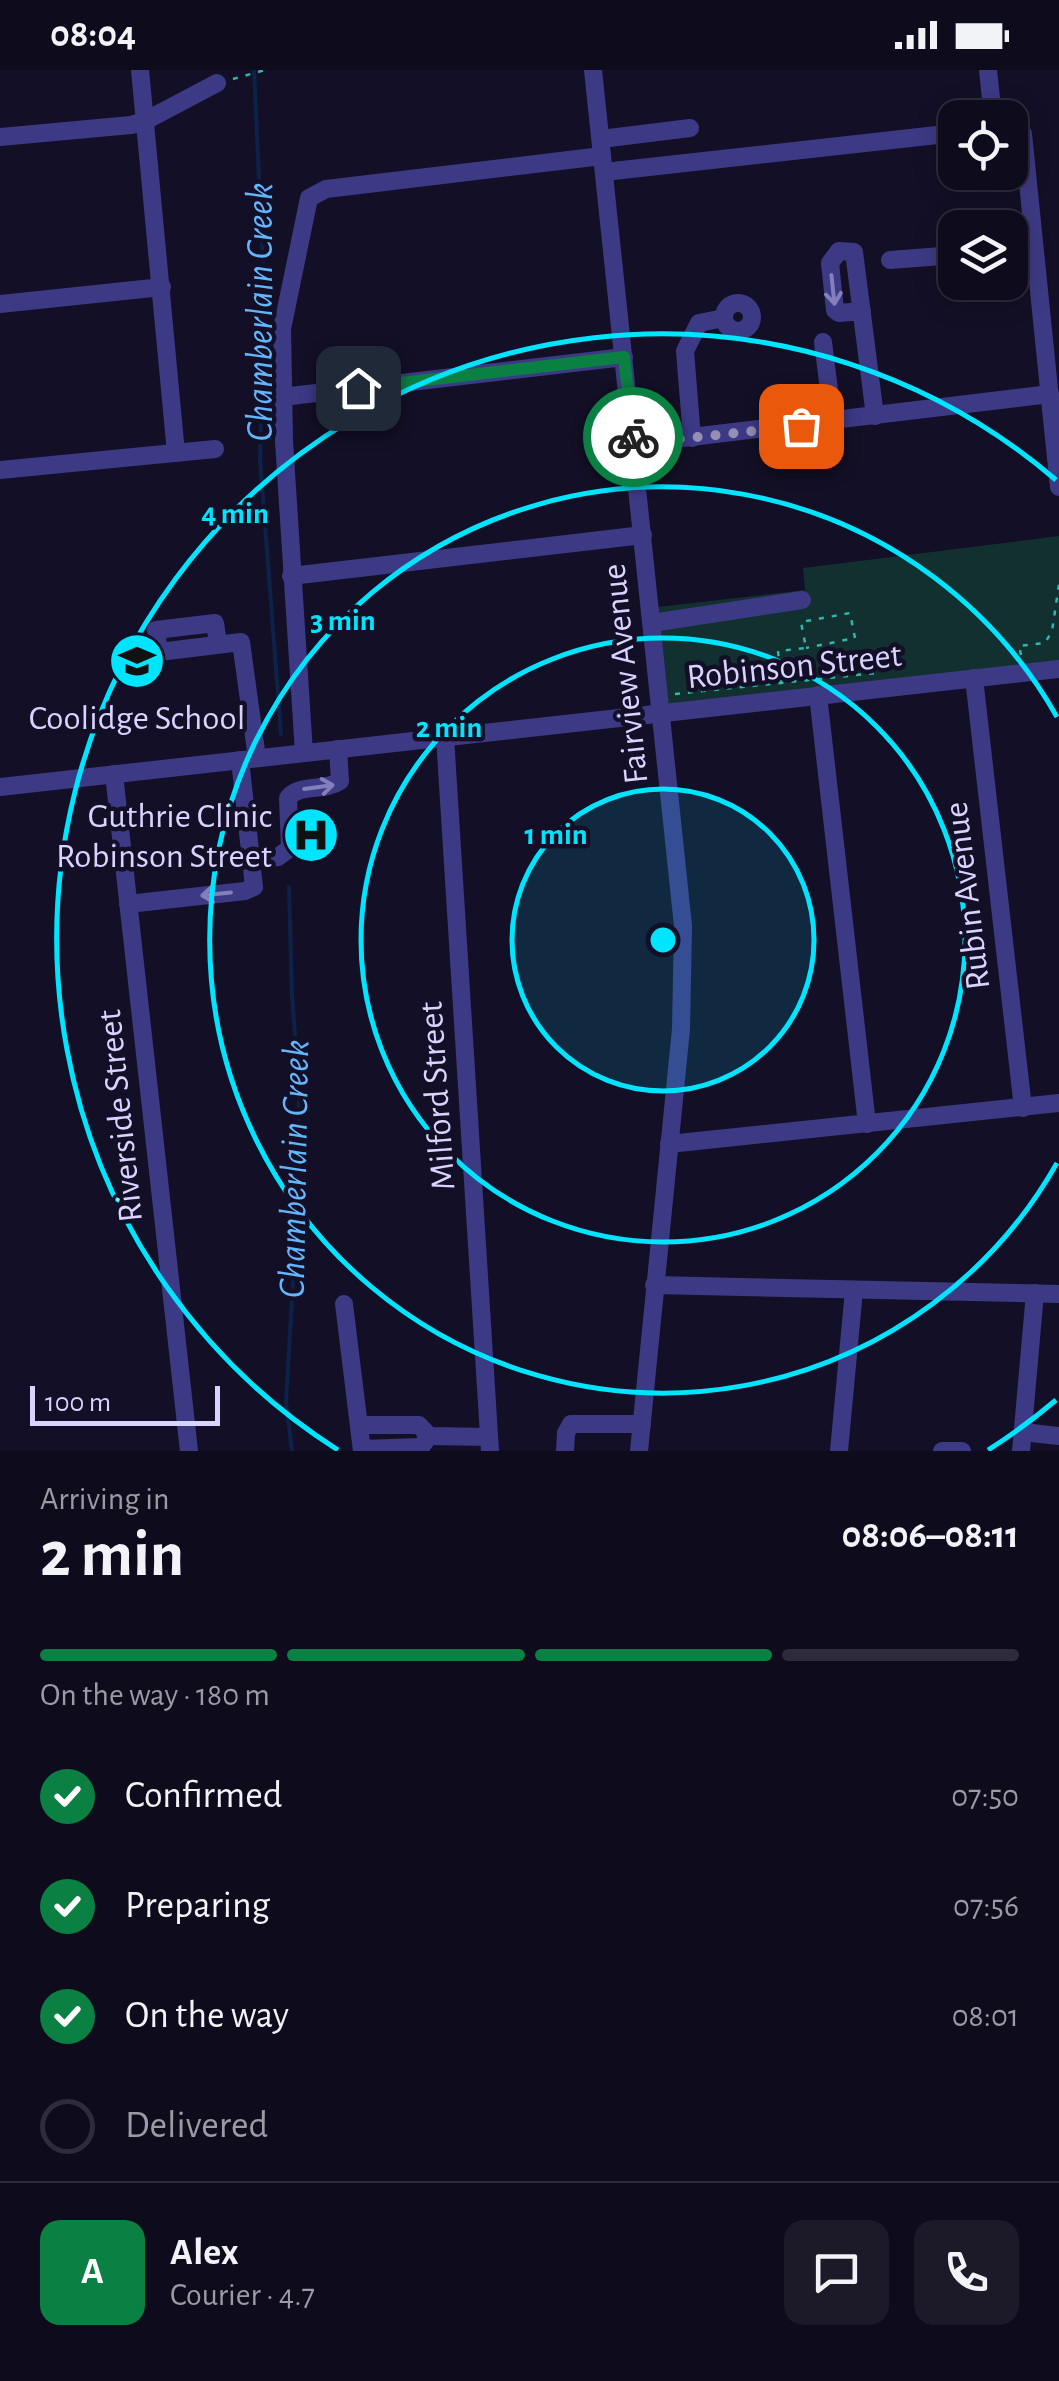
<!DOCTYPE html>
<meta charset="utf-8">
<style>
:root{--surface:#0e0b1c;--page:#1c1929;--text:#f1f3f6;--muted:#9b9ba3;--line:#2e2b3b;--accent:#0b8043}
body{margin:0;font-family:"Alegreya Sans",sans-serif;background:var(--page);color:var(--text);height:100vh;display:flex;flex-direction:column;font-size:38px;white-space:nowrap}
*{box-sizing:border-box;margin:0}
p{font-size:32px;color:var(--muted)}
.icon{flex:none;width:55px;height:55px;fill:none;stroke:currentColor;stroke-width:2;stroke-linecap:round;stroke-linejoin:round}
.map{position:relative;height:1381px;overflow:hidden}
.side{display:flex;flex-direction:column;background:var(--surface);flex:1}
.side>*{flex:none}
.fabs{position:absolute;left:938px;top:30px;display:grid;gap:20px}
.fabs a{display:grid;place-items:center;width:90px;height:90px;border-radius:20px;background:var(--surface);box-shadow:0 5px 25px #0003,0 0 0 2px var(--line);font-size:50px}
.scale{position:absolute;left:30px;bottom:25px;width:190px;box-sizing:border-box;padding-left:10px;border:5px solid #d9d4ff;border-top:0;font-size:28px;line-height:35px;white-space:nowrap;color:#d9d4ff;-webkit-text-stroke:8px #130f26;paint-order:stroke}
.pin{position:absolute;display:grid;place-items:center;width:85px;height:85px;color:#fff;margin:-42px;border-radius:20px;box-shadow:0 5px 15px #0006}
.courier{position:absolute;display:grid;place-items:center;width:100px;height:100px;margin:-50px;border:8px solid #0b8043;border-radius:50%;background:#fff;color:#222;box-shadow:0 2px 12px #0007}
.overview em{font-style:normal;font-weight:700}
.overview div{display:flex;flex-direction:column-reverse}
.overview{display:flex;align-items:center;justify-content:space-between;height:170px;padding:0 40px}
h1{font-size:65px;font-weight:700;line-height:75px}
.bar{display:grid;grid-template-columns:repeat(4,1fr);gap:15px 10px;align-content:center;height:120px;padding:0 40px}
.bar i{height:12px;border-radius:8px;background:var(--line)}
.bar .on{background:var(--accent)}
.bar p{grid-column:span 4}
.line{display:flex;align-items:center;gap:25px;padding:0 40px;border-top:2px solid var(--line)}
.line div{flex:1}
.round{display:grid;place-items:center;flex:none;width:105px;height:105px;border-radius:20px;background:var(--page)}
ol{padding:0 40px;list-style:none}
li{display:flex;align-items:center;gap:30px;height:110px}
li p{margin-inline-start:auto}
li .icon{padding:10px;border-radius:50%;background:var(--accent);color:#fff;stroke-width:4}
li:last-child{color:var(--muted)}
li i{width:55px;height:55px;border:5px solid var(--line);border-radius:50%}
.status{display:flex;justify-content:space-between;align-items:center;height:70px;padding:0 50px;background:var(--surface);direction:ltr}
.status svg{height:28px;fill:currentColor}
.map>svg:first-child{display:block}
.green{fill:#12302f}
.lines{fill:none;stroke-linecap:round;stroke-linejoin:round}
.stream{stroke:#0c2248;stroke-width:4}
.path{stroke:#2fb8b0;stroke-width:2.5;stroke-dasharray:5 8;stroke-linecap:butt}
.minor{stroke:#3d3a85;stroke-width:18}
.oneway{stroke:#837fbc}
.done{stroke:#948fb3;stroke-width:10;stroke-dasharray:0 18}
.route{stroke:#0b8043;stroke-width:12}
.ring{fill:none;stroke:#00e5ff;stroke-width:5}
.labels{text-anchor:middle;stroke-width:9;stroke-linejoin:round;paint-order:stroke}
.street-label{font-size:35px;fill:#d9d4ff;stroke:#130f26}
.poi-label{font-size:35px;fill:#d9d4ff;stroke:#130f26}
.water-label{font-size:38px;font-style:italic;fill:#62b6ff;stroke:#130f26}
.centre{fill:#00e5ff;stroke:#130f26;stroke-width:5}
.ring-label{font-size:30px;text-anchor:middle;font-weight:bold;fill:#00e5ff;stroke:#130f26;stroke-width:9;stroke-linejoin:round;paint-order:stroke}
</style>
<div class="status"><b>08:04</b><svg viewBox="0 0 49 12"><path d="M0 12V9h3v3zM5 12V6h3v6zM10 12V3h3v9zM15 12V0h3v12zM26 1h20v11H26zM47 4h2v5h-2z"/></svg></div>
<div class="map">
<svg width="1059" height="1381" viewBox="0 0 1059 1381">
<rect width="100%" height="100%" fill="#130f26"/>
<path class="green" d="M1059,466V599L661,642L650,538L805,520L803,498Z"/>
<g class="lines">
<g class="stream">
<path d="M254,0L264,217L260,389L281,664"/>
<path d="M289,817L292,925L299,1018L298,1125L286,1332L292,1381"/>
</g>
<g class="path">
<path d="M233,9L265,0"/>
<path d="M1021,585L1019,576L1045,573L1052,561L1059,514"/>
<path d="M781,612L778,581L806,578L801,552L850,543L855,568L806,578"/>
<path d="M675,624L876,603"/>
</g>
<g class="minor">
<path d="M140,0L176,383"/>
<path d="M593,0L683,856L681,959L639,1381"/>
<path d="M988,0L993,48"/>
<path d="M1010,59H1017L1023,64L1059,417"/>
<path d="M0,67L131,55L145,51L217,13"/>
<path d="M601,69L690,58"/>
<path d="M604,102L955,63"/>
<path d="M1010,179L1034,177"/>
<path d="M890,190L955,185"/>
<circle cx="738" cy="247" r="14"/>
<path d="M0,234L162,217"/>
<path d="M862,241L839,243L835,240L830,193L839,181L854,182L875,346"/>
<path d="M823,272L833,352"/>
<path d="M282,327L624,287"/>
<path d="M692,368L685,281L699,253L724,248"/>
<path d="M633,374L1050,324"/>
<path d="M0,400L215,379"/>
<path d="M291,506L643,465"/>
<path d="M652,553L802,530"/>
<path d="M218,574L215,553L156,560L159,582L241,572L257,688"/>
<path d="M974,608L1023,1038"/>
<path d="M818,625L867,1054"/>
<path d="M445,667L490,1381"/>
<path d="M304,683L284,371L282,259L309,128L326,119L602,86"/>
<path d="M114,704L189,1381"/>
<path d="M0,717L1059,599"/>
<path d="M253,790L278,787L290,778L288,728C300,713 324,722 340,711L338,679"/>
<path d="M128,834L245,821L254,817L240,690"/>
<path d="M669,1074L1059,1033"/>
<path d="M654,1215L1059,1224"/>
<path d="M344,1234L362,1381"/>
<path d="M360,1355H419L429,1366L489,1367"/>
<path d="M1023,1362L1059,1366"/>
<path d="M362,1379L421,1377L429,1366"/>
<path d="M565,1381L566,1363L571,1354H642"/>
<path d="M839,1381L854,1220"/>
<path d="M942,1381H962"/>
<path d="M1021,1381L1035,1223"/>
</g>
</g>
<defs><path id="oneway-shaft" d="M-6 0H5M1.5-3L5.5 0L1.5 3" fill="none" stroke-width="1.6" stroke-linecap="round" stroke-linejoin="round" transform="scale(2.5)"/></defs>
<g class="oneway">
<use href="#oneway-shaft" transform="translate(833 220) rotate(84)"/>
<use href="#oneway-shaft" transform="translate(319 717) rotate(-8)"/>
<use href="#oneway-shaft" transform="translate(216 824) rotate(174)"/>
</g>
<g class="lines">
<path class="done" d="M633,367V374L801,356"/>
<path class="route" d="M358,318L624,287L633,367"/>
</g>
<circle cx="663" cy="870" r="151" fill="#00e5ff" fill-opacity=".12"/>
<g class="ring">
<circle cx="663" cy="870" r="151"/>
<circle cx="663" cy="870" r="302"/>
<path d="M1057 1093A453 453 0 1 1 1057 647"/>
<path d="M1056 1330A605 605 0 0 1 988 1380M338 1380A605 605 0 1 1 1056 410"/>
</g>
<defs>
<g id="school-disc" transform="scale(2.875)"><circle r="9.5" fill="#00e5ff" stroke="#130f26"/><path d="M0-5L7-2L0 1L-7-2ZM-4 1L0 2.5L4 1V4Q0 6-4 4Z" fill="#111"/></g>
<g id="hospital-disc" transform="scale(2.875)"><circle r="9.5" fill="#00e5ff" stroke="#130f26"/><path d="M-5-5h3v3.5h4V-5h3V5h-3V1.5h-4V5h-3Z" fill="#111"/></g>
</defs>
<g fill-rule="evenodd">
<use href="#school-disc" x="137" y="591"/>
<use href="#hospital-disc" x="311" y="765"/>
</g>
<g class="labels">
<g class="street-label">
<text transform="translate(794 595) rotate(-6)" y="12">Robinson Street</text>
<text transform="translate(624 604) rotate(-96)" y="12">Fairview Avenue</text>
<text transform="translate(966 826) rotate(-97)" y="12">Rubin Avenue</text>
<text transform="translate(436 1026) rotate(-94)" y="12">Milford Street</text>
<text transform="translate(119 1046) rotate(-96)" y="12">Riverside Street</text>
</g>
<g class="poi-label">
<text x="137" y="659">Coolidge School</text>
<text x="272" y="757" text-anchor="end">Guthrie Clinic<tspan x="272" dy="40">Robinson Street</tspan></text>
</g>
<g class="water-label">
<text transform="translate(259 242) rotate(-90)" y="13">Chamberlain Creek</text>
<text transform="translate(293 1099) rotate(-89)" y="13">Chamberlain Creek</text>
</g>
</g>
<circle cx="663" cy="870" r="15" class="centre"/>
<g class="ring-label">
<text x="235" y="453">4 min</text>
<text x="343" y="560">3 min</text>
<text x="449" y="667">2 min</text>
<text x="556" y="774">1 min</text>
</g>
</svg>
<div class="fabs">
<a><svg class="icon" aria-label="locate" viewBox="0 0 24 24"><circle cx="12" cy="12" r="6"/><path d="M12 2v4M12 18v4M2 12h4M18 12h4"/></svg></a>
<a><svg class="icon" aria-label="layers" viewBox="0 0 24 24"><path d="M12 4l9 5-9 5-9-5zM3 14l9 5 9-5"/></svg></a>
</div>
<div class="scale">100 m</div>
<div class="pin" style="left:801px;top:356px;background:#ea580c"><svg class="icon" aria-label="bag" viewBox="0 0 24 24"><path d="M5 8h14l-1 12H6zM9 8a3 3 0 0 1 6 0"/></svg></div>
<div class="pin" style="left:358px;top:318px;background:#1f2937"><svg class="icon" aria-label="home" viewBox="0 0 24 24"><path d="M3 11l9-7 9 7M6 9v11h12V9"/></svg></div>
<div class="courier" style="left:633px;top:367px"><svg class="icon" aria-label="bike" viewBox="0 0 24 24"><circle cx="6" cy="16" r="4"/><circle cx="18" cy="16" r="4"/><path d="M6 16l4-8h5l3 8M10 8l3 8H6M13 5h3"/></svg></div>
</div>
<section class="side">
<div class="overview"><div><h1>2 min</h1><p>Arriving in</p></div><em>08:06–08:11</em></div>
<div class="bar"><i class="on"></i><i class="on"></i><i class="on"></i><i></i><p>On the way · 180 m</p></div>
<ol>
<li><svg class="icon" aria-label="check" viewBox="0 0 24 24"><path d="M5 12l5 5 9-10"/></svg>Confirmed<p>07:50</p></li>
<li><svg class="icon" aria-label="check" viewBox="0 0 24 24"><path d="M5 12l5 5 9-10"/></svg>Preparing<p>07:56</p></li>
<li><svg class="icon" aria-label="check" viewBox="0 0 24 24"><path d="M5 12l5 5 9-10"/></svg>On the way<p>08:01</p></li>
<li><i></i>Delivered</li>
</ol>
<div class="line" style="height:180px"><b class="round" style="background:var(--accent);color:#fff">A</b><div><b>Alex</b><p>Courier · 4.7</p></div><a class="round"><svg class="icon" aria-label="chat" viewBox="0 0 24 24"><path d="M4 5h16v11H9l-5 4z"/></svg></a><a class="round"><svg class="icon" aria-label="phone" viewBox="0 0 24 24"><path d="M5 4h4l2 5-3 2q2 4 5 5l2-3 5 2v4C11 20 4 13 5 4z"/></svg></a></div>
</section>
